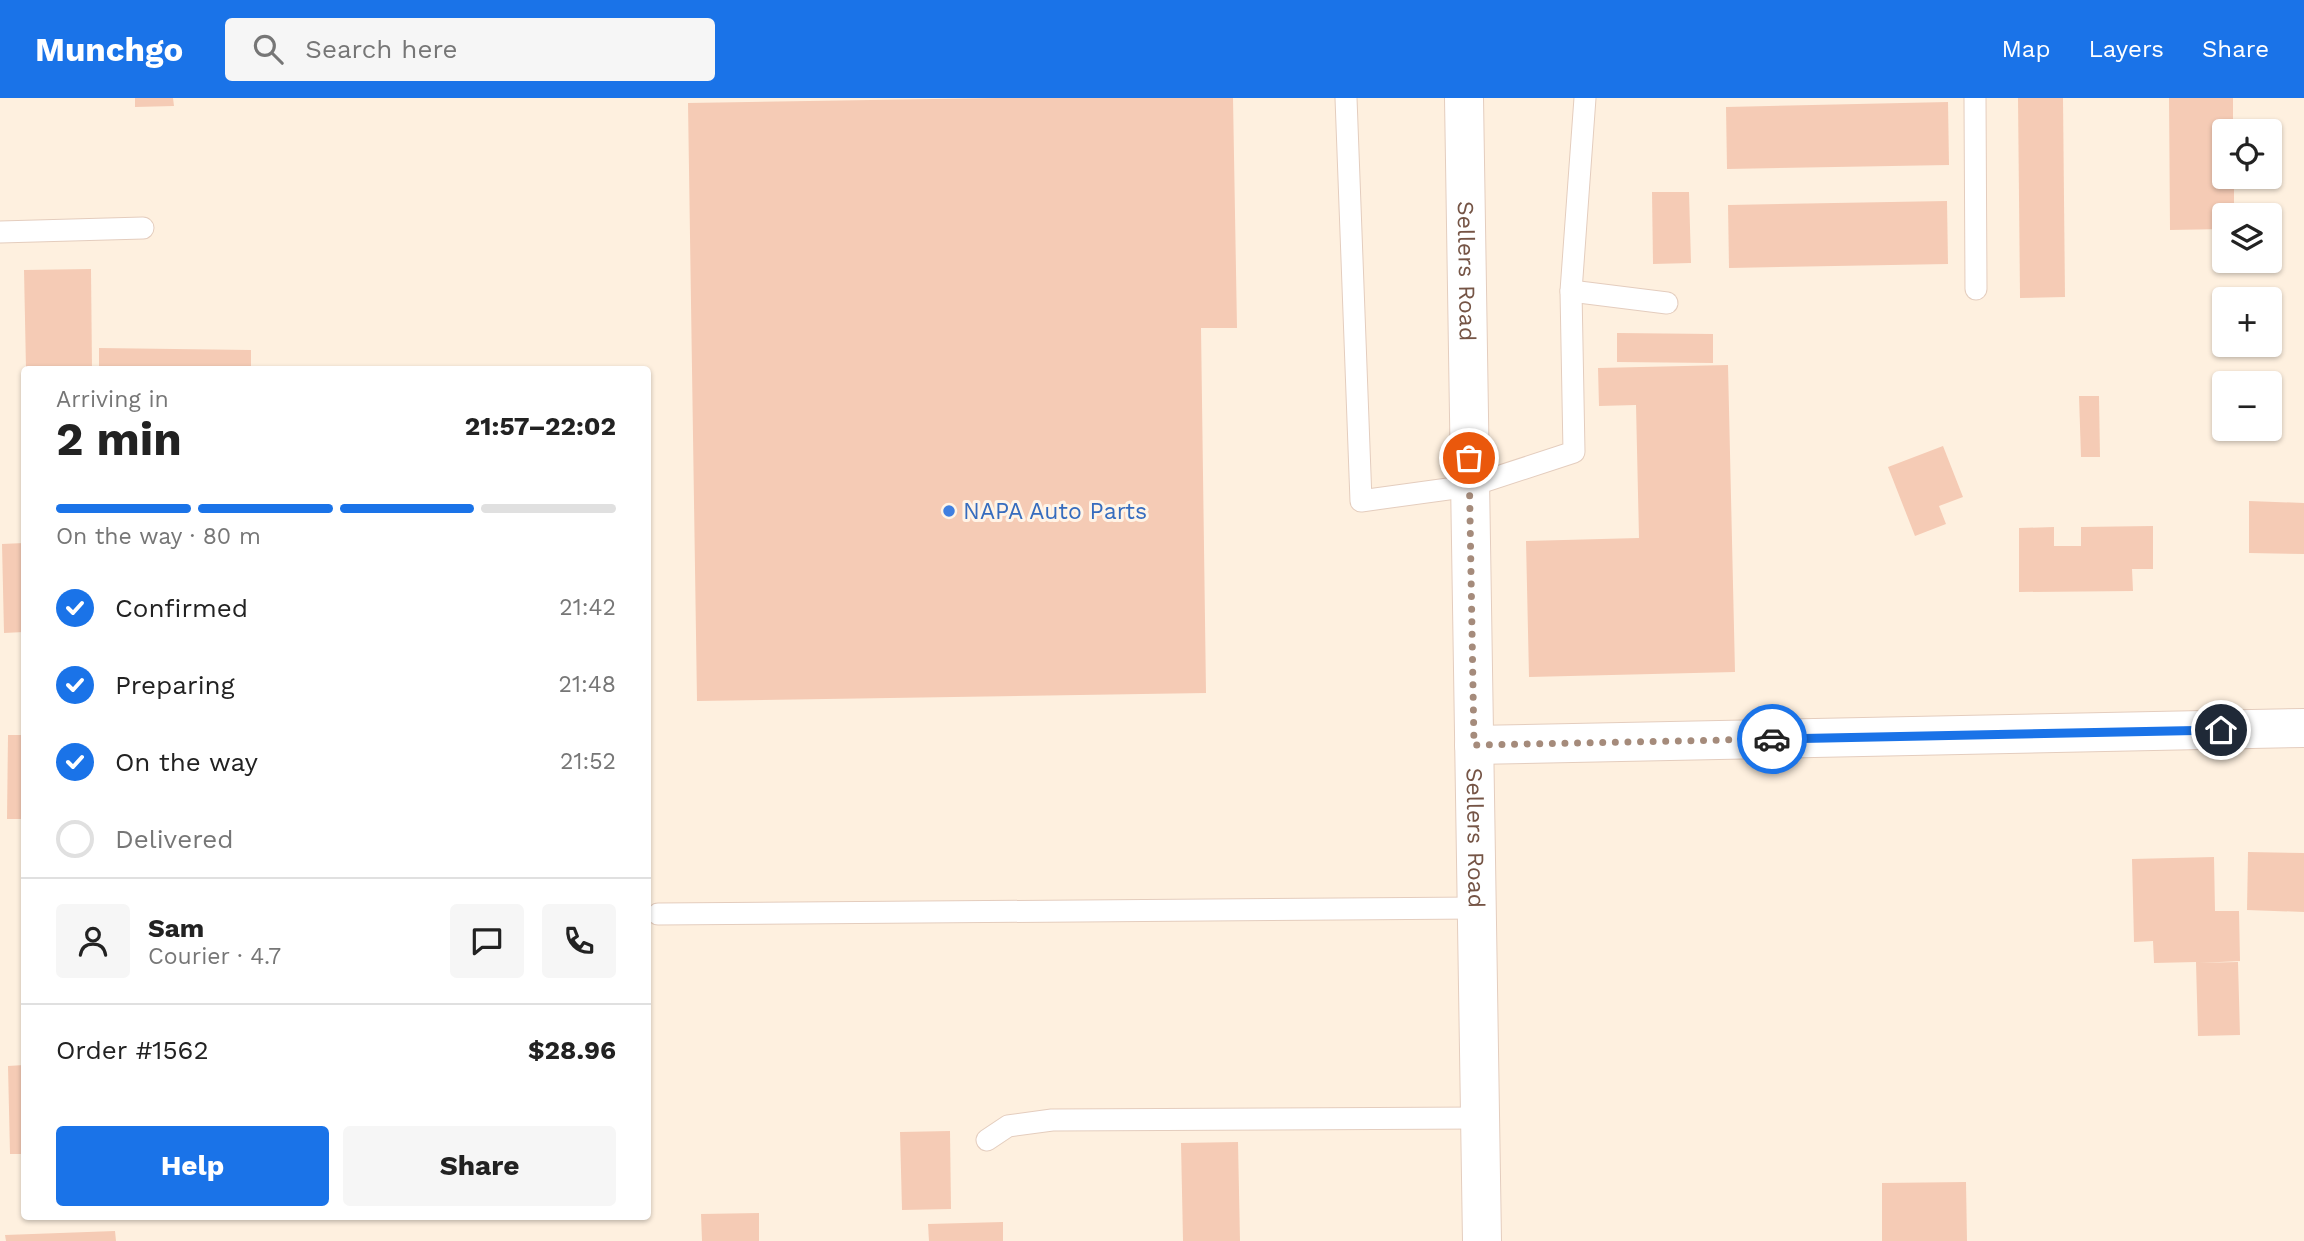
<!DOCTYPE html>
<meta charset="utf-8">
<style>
:root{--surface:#fff;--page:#f6f6f6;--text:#222;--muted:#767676;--line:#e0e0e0;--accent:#1a73e8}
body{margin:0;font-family:"Work Sans",sans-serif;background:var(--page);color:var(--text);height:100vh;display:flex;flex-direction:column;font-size:26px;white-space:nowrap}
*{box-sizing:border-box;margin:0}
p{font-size:23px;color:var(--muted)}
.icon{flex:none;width:38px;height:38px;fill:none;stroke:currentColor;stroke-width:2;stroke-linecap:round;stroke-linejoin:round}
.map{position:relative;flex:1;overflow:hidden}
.side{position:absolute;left:21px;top:268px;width:630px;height:854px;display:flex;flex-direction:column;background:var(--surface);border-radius:7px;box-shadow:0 2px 5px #0004}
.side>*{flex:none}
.fabs{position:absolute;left:2212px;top:21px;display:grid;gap:14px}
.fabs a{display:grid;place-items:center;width:70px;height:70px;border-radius:7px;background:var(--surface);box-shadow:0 2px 5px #0004;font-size:35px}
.pin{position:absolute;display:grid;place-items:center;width:60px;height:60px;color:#fff;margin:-30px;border:4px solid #fff;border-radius:50%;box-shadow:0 2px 7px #0007}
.courier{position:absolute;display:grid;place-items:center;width:70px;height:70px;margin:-35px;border:5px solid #1a73e8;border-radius:50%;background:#fff;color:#222;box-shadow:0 2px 9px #0007}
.head em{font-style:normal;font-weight:700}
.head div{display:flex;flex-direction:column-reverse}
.head{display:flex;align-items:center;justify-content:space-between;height:119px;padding:0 35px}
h1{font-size:46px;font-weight:700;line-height:52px}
.bar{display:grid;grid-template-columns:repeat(4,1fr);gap:10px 7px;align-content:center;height:84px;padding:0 35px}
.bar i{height:9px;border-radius:5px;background:var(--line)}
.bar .on{background:var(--accent)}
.bar p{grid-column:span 4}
.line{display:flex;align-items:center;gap:18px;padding:0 35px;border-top:2px solid var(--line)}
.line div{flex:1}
.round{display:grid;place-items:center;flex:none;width:74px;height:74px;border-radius:7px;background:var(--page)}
ol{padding:0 35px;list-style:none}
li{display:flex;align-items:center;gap:21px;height:77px}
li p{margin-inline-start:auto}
li .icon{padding:7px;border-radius:50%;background:var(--accent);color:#fff;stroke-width:4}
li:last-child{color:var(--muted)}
li i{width:38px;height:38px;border:4px solid var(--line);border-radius:50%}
.action{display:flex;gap:14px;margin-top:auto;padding:14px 35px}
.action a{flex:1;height:80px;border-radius:7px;background:var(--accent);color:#fff;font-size:28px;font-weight:700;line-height:80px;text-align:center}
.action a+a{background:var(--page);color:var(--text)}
header{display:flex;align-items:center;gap:42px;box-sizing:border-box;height:98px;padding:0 35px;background:var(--accent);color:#fff}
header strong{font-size:33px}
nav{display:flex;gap:38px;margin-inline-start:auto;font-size:24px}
.search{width:490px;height:63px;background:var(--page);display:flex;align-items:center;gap:18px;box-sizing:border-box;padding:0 24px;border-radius:7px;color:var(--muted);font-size:26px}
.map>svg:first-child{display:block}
.building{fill:#f5cbb5}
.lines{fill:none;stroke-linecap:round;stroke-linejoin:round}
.service-casing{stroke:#e4cdbe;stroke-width:23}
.minor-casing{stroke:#e4cdbe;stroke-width:40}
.tertiary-casing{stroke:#e4cdbe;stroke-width:40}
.service{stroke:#fff;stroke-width:21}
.minor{stroke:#fff;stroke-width:38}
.tertiary{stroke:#fff;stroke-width:38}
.done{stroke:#a58b7b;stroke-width:7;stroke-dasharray:0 12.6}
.route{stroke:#1a73e8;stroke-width:9}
.shop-dot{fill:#3f7fe0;stroke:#fff4e7;stroke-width:2.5}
.labels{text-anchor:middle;stroke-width:6;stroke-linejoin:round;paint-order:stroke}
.street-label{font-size:23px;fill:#755445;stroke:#fff4e7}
.shop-label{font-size:23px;fill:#366cbe;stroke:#fff4e7;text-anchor:start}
</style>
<header>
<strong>Munchgo</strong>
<div class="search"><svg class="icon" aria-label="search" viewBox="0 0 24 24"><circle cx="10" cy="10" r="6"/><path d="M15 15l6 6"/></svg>Search here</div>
<nav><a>Map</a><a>Layers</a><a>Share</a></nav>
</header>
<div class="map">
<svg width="2304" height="1143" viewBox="0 0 2304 1143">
<rect width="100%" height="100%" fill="#fef0df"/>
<g class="building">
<path d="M135,0H173L174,8L135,9Z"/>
<path d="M996,0H1233L1237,230H1201L1206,595L697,603L688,5Z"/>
<path d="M2018,0H2063L2065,199L2020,200Z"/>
<path d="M2169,0H2233V33H2224V79H2234V117H2224V131L2170,132Z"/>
<path d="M1948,4L1949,67L1727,71L1726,9Z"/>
<path d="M1652,94H1689L1691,165L1653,166Z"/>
<path d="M1947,103L1948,166L1729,170L1728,107Z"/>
<path d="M91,171L92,271H26L24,172Z"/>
<path d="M1617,235L1713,236V265L1617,264Z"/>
<path d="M99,250L251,252V271H99Z"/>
<path d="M1728,267L1735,574L1529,579L1526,443L1639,440L1636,307L1599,308L1598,270Z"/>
<path d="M2079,298H2099L2100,359H2081Z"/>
<path d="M1943,348L1963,399L1939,408L1946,426L1915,438L1888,369Z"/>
<path d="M2249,403L2304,405V456L2249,455Z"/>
<path d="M2153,428V471H2132L2133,493L2019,494V430L2054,429V448H2081V429Z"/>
<path d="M24,445V534L4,535L2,446Z"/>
<path d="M8,637H24V721H7Z"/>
<path d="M2248,754L2304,755V814L2247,812Z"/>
<path d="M2214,759L2215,813H2239L2240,863L2199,865L2238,864L2240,937L2198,938L2196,864L2154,865L2153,843L2134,844L2132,761Z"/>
<path d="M24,967V1056H10L8,968Z"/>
<path d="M950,1033L951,1111L902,1112L900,1034Z"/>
<path d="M1238,1044L1240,1143H1183L1181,1045Z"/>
<path d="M1966,1084L1967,1143H1882V1085Z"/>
<path d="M759,1115V1143H702L701,1116Z"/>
<path d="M1003,1124V1143H929L928,1126Z"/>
<path d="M115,1133L116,1143H6L5,1137Z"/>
</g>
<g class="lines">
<g class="service-casing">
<g id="service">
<path d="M1346,0L1361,403L1470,388L1574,354L1571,193L1585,0"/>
<path d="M1975,0L1976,191"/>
<path d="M0,134L143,130"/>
<path d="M1571,193L1667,205"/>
<path d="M658,816L1477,810"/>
<path d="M987,1042L1008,1028L1052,1022L1480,1020"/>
</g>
</g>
<g class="minor-casing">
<path id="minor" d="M1474,647L2304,630"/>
</g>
<g class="tertiary-casing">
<g id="tertiary">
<path id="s1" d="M1464,0L1482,1143"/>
</g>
</g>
<use href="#service" class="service"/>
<use href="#minor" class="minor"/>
<use href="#tertiary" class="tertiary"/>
</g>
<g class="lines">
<path class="done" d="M1469,360L1474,647L1772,641"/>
<path class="route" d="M1772,641L2221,632"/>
</g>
<circle class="shop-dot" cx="949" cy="413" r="7"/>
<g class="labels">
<g class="street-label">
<text dy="8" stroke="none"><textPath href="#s1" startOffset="173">Sellers Road</textPath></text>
<text dy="8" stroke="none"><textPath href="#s1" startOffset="740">Sellers Road</textPath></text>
</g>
<g class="shop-label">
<text x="963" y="421">NAPA Auto Parts</text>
</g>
</g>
</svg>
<div class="fabs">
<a><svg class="icon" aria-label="locate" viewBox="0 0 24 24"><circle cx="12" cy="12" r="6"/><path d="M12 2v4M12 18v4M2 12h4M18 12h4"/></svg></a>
<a><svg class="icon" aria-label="layers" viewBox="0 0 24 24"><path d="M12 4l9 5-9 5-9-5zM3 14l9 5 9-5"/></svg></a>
<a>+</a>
<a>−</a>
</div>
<div class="pin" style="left:1469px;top:360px;background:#ea580c"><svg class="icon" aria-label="bag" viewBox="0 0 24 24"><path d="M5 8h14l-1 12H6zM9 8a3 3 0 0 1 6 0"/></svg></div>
<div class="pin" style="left:2221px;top:632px;background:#1f2937"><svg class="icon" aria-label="home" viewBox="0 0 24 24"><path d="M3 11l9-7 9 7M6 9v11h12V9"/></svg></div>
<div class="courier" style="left:1772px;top:641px"><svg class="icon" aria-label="car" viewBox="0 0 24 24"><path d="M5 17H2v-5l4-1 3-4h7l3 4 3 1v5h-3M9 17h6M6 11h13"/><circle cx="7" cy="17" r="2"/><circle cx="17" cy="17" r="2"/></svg></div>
<section class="side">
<div class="head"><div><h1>2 min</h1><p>Arriving in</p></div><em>21:57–22:02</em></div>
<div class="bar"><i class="on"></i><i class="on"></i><i class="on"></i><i></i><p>On the way · 80 m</p></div>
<ol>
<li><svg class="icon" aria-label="check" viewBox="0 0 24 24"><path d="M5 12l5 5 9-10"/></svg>Confirmed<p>21:42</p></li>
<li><svg class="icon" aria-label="check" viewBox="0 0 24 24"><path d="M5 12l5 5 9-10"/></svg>Preparing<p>21:48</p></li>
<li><svg class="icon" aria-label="check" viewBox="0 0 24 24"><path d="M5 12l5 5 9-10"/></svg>On the way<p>21:52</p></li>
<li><i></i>Delivered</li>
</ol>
<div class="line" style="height:126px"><a class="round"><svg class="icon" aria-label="person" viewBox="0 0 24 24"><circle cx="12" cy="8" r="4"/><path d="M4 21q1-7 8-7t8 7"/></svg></a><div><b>Sam</b><p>Courier · 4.7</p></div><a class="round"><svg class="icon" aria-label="chat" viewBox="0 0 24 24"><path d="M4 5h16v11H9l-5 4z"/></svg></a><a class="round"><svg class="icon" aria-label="phone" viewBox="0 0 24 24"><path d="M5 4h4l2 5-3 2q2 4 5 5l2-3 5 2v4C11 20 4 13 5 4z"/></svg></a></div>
<div class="line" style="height:91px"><div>Order #1562</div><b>$28.96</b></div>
<div class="action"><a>Help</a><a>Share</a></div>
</section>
</div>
